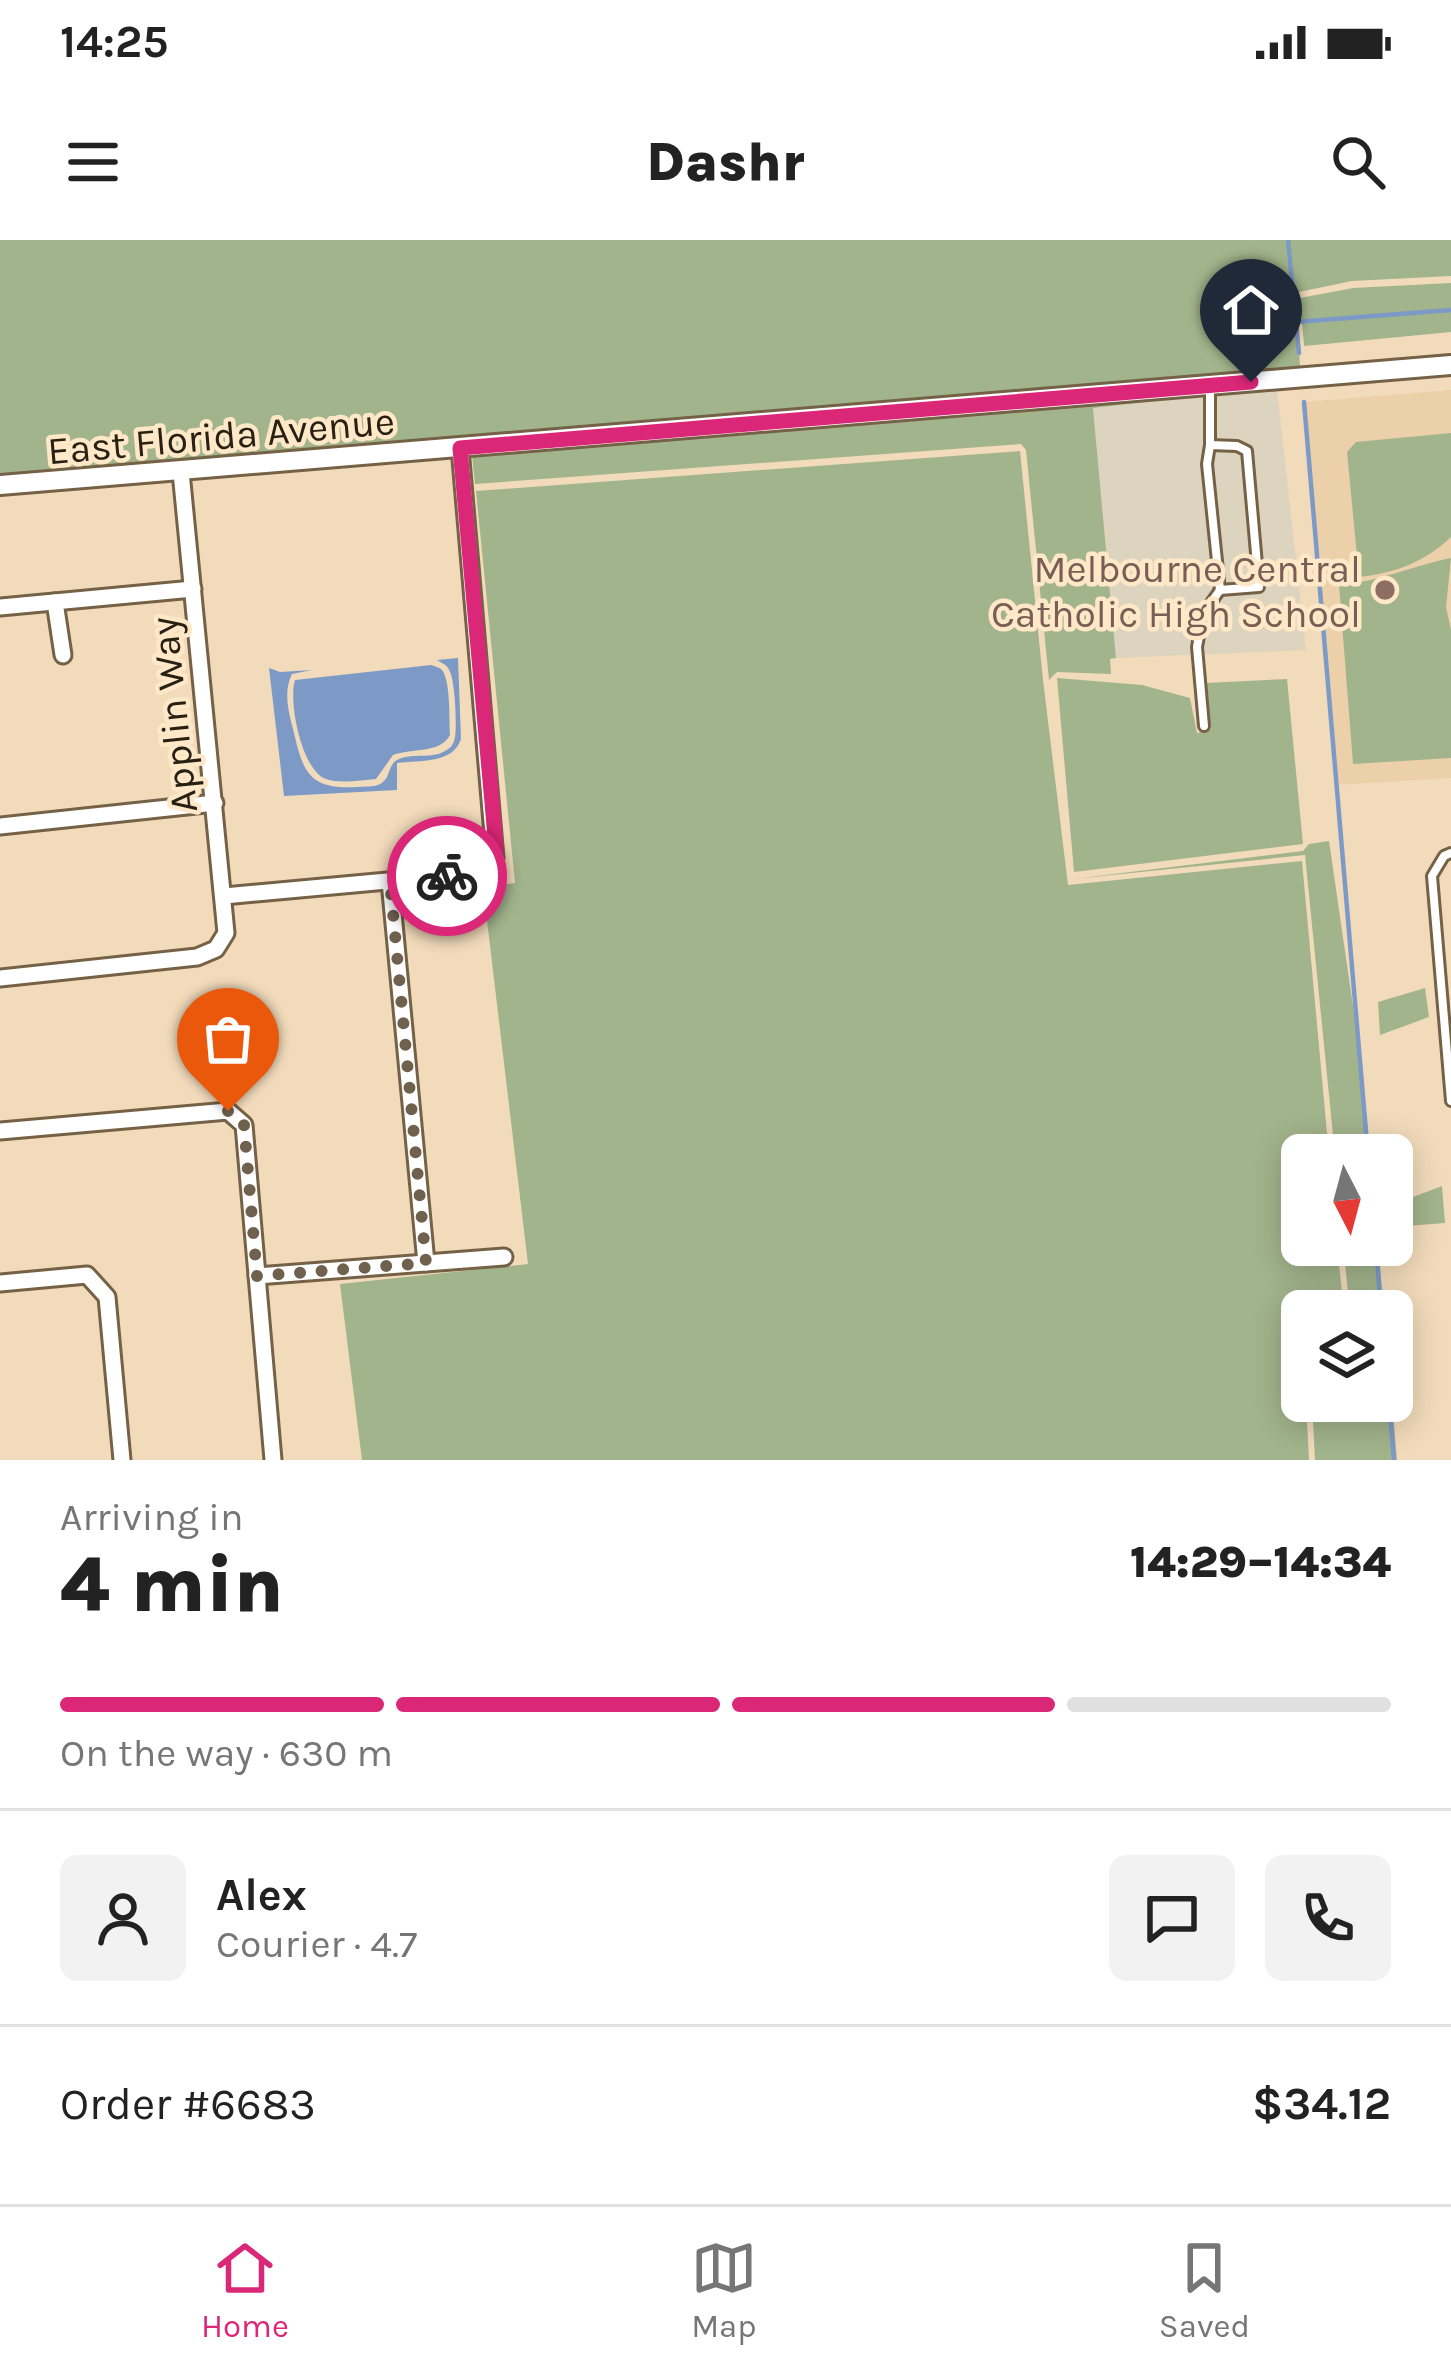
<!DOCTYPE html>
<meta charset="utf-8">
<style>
:root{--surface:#fff;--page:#f2f2f2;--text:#222;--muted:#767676;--line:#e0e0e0;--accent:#db2777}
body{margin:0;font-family:Karla,sans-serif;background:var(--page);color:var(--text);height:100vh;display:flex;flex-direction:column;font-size:45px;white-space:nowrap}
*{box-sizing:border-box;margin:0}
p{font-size:39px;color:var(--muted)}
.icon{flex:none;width:66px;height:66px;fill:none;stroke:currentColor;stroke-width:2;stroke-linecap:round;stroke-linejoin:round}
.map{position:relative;height:1220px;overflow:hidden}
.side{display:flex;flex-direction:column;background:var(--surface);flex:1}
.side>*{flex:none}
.needle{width:78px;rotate:174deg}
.fabs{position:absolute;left:1281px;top:894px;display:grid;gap:24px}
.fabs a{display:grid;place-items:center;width:132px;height:132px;border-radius:18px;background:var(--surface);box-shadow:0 6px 30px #0003;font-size:60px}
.pin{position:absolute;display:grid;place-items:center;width:102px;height:102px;color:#fff;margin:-123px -51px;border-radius:50% 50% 50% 0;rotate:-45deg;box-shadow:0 0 12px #0007}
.pin .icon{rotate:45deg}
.courier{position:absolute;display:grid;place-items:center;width:120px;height:120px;margin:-60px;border:9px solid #db2777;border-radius:50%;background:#fff;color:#222;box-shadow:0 3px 15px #0007}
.headline em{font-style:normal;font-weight:800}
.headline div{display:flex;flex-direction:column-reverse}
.headline{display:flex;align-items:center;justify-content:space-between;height:204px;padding:0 60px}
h1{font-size:78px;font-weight:800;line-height:90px}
.bar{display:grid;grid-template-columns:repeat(4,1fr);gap:18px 12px;align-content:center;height:144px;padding:0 60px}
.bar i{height:15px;border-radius:9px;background:var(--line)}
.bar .on{background:var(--accent)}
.bar p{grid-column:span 4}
.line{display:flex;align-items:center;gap:30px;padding:0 60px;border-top:3px solid var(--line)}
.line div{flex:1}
.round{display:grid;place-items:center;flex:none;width:126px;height:126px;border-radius:18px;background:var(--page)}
.status{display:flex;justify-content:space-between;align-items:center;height:84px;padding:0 60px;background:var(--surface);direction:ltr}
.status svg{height:33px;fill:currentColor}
header{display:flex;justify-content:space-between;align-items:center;height:156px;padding:0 60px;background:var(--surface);font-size:54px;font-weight:800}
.tab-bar{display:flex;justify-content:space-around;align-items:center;height:168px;border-top:3px solid var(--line);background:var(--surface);font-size:33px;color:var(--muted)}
.tab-bar a{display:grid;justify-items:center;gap:6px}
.tab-bar .on{color:var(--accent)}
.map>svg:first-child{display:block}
.commercial{fill:#dcd4bf}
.built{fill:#ecd0aa}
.green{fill:#a2b48c}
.water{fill:#7d9ac7}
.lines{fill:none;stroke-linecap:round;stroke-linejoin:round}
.stream{stroke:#7d9ac7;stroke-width:4.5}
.service-casing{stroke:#756145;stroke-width:14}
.minor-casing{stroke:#756145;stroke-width:21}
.tertiary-casing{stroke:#756145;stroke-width:24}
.service{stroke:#fff;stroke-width:8}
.minor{stroke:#fff;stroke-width:15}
.tertiary{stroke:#fff;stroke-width:18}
.done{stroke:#6f614e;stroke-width:12;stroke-dasharray:0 21.6}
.route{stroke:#db2777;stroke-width:15}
.education-dot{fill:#8d6e63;stroke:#ffe8c8;stroke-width:4.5}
.labels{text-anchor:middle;stroke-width:9;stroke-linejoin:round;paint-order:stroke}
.street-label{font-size:39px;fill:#292014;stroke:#ffe8c8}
.education-label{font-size:39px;fill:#785e54;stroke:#ffe8c8;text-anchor:end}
</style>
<div class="status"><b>14:25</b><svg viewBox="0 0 49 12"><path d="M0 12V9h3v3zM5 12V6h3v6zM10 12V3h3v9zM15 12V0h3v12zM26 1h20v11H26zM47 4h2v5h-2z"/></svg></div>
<header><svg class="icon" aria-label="menu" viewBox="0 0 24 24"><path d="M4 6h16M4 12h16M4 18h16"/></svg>Dashr<svg class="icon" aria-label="search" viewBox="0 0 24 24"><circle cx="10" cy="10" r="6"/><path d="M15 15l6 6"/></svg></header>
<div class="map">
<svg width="1451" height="1220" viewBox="0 0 1451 1220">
<rect width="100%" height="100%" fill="#f2dbbb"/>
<path class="commercial" d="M1277,149L1306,410L1116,418L1093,167Z"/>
<path class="built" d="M1451,150V538L1336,545L1304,162Z"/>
<g class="green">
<path d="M0,0H1451V36L1352,41L1294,53L1301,137L0,245Z"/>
<path d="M1451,43V92L1304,106L1300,58L1353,48Z"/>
<path d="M1277,147L1093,168L1116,418L1110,419L1111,434L1057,432L1049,440L1026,210L1021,204L475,244L472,215Z"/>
<path d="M1451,193V297C1425,322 1395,333 1359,337L1347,212L1356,202Z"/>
<path d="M1020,211L1043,440L1068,645L1302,621L1329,915H1302V1005H1337L1344,1071H1302V1161H1306L1309,1220H362L340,1044L528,1024L483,647L515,643L476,251Z"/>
<path d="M1451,318L1446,367L1451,390V518L1353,524L1339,345C1378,342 1412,326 1451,318Z"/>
<path d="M1057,438L1142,445L1190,458L1197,493L1211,489L1206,443L1287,439L1303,604L1074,632Z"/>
<path d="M1329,601L1362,828L1370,915H1335L1305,615L1073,639L1303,611L1309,604Z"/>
<path d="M1425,748L1429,777L1380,795L1378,762Z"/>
<path d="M1442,946L1445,983L1407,986L1405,960Z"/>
<path d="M1343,1005H1378L1384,1071H1350Z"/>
<path d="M1312,1161H1392L1397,1220H1315Z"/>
</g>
<g class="water">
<path d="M458,418L461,499C453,524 420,520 397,523V550L284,556L269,428L280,432L312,430L292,434C282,454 290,476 295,497C304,538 315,549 357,547C366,546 378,548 384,541C391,534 388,524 399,519C413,513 432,519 445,511C451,508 454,504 455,497C457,485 455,442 450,432C447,424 443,424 437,420Z"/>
<path d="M431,425C434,426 438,427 441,429C451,438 449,481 450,495C440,514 412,508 393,515L376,539C361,540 341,544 326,539C302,531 288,462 295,440Z"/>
</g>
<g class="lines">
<g class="stream">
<path d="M1288,0L1299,113"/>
<path d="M1296,82L1451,70"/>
<path d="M1304,162L1368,915"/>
<path d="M1376,1005L1381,1071"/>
<path d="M1389,1161L1394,1220"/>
</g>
<g class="service-casing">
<g id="service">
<path d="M1210,147V205L1207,224L1220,350L1259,347L1247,211L1237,206L1210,205"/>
<path d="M1204,486L1197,407L1203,374L1220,350"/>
<path d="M1451,613L1444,616L1432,636L1451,861"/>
</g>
</g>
<g class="minor-casing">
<g id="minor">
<path d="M55,362L63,415"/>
<path d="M0,367L193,349"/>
<path d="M0,586L215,563"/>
<path d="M390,641L426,1023"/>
<path d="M224,656L474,633L484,630L495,618L460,208"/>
<path d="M0,738L197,717L216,709L226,693L181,232"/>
<path d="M0,891L228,871L244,885L273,1220"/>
<path d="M257,1036L504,1017"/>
<path d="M0,1043L87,1035L107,1057L122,1220"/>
</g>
</g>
<g class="tertiary-casing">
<path id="tertiary" d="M0,245L1451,125"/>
</g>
<use href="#service" class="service"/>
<use href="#minor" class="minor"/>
<use href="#tertiary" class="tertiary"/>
</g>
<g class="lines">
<path class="done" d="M228,871L244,885L257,1036L426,1023L390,641L447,636"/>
<path class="route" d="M447,636L484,630L495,618L496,607L460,208L1251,142"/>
</g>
<circle class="education-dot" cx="1385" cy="350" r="12"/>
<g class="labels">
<g class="street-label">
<text transform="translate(221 195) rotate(-5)" y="14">East Florida Avenue</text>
<text transform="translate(173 475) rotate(-96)" y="14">Applin Way</text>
</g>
<g class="education-label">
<text x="1361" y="342">Melbourne Central<tspan x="1361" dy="45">Catholic High School</tspan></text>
</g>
</g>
</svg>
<div class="fabs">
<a><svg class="needle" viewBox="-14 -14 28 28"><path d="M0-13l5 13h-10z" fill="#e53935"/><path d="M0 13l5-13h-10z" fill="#767676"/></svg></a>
<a><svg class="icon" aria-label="layers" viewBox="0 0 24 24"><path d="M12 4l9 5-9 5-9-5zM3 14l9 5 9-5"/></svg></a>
</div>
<div class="pin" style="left:228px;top:871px;background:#ea580c"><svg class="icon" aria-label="bag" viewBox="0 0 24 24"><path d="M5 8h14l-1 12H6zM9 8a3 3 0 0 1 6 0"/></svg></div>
<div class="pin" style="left:1251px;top:142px;background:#1f2937"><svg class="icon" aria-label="home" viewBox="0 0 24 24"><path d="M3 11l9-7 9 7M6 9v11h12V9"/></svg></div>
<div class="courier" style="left:447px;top:636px"><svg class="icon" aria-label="bike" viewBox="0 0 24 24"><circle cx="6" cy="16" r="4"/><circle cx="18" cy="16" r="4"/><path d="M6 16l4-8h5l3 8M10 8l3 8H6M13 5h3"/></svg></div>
</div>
<section class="side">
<div class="headline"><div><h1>4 min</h1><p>Arriving in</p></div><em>14:29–14:34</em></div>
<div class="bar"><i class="on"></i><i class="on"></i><i class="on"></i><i></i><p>On the way · 630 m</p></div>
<div class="line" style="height:216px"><a class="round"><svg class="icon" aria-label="person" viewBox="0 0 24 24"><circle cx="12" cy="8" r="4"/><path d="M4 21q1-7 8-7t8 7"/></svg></a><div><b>Alex</b><p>Courier · 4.7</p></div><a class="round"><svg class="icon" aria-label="chat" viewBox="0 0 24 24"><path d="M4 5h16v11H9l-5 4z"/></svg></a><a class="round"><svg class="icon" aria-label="phone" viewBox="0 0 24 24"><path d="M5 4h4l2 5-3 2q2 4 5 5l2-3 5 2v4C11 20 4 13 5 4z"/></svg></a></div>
<div class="line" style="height:156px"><div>Order #6683</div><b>$34.12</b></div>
</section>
<nav class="tab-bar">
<a class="on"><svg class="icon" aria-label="home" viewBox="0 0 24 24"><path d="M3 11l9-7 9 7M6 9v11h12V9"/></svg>Home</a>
<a><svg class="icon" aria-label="map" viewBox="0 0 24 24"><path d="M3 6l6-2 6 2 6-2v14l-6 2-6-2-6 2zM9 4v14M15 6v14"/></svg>Map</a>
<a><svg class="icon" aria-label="saved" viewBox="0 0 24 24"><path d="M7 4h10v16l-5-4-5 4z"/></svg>Saved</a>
</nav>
